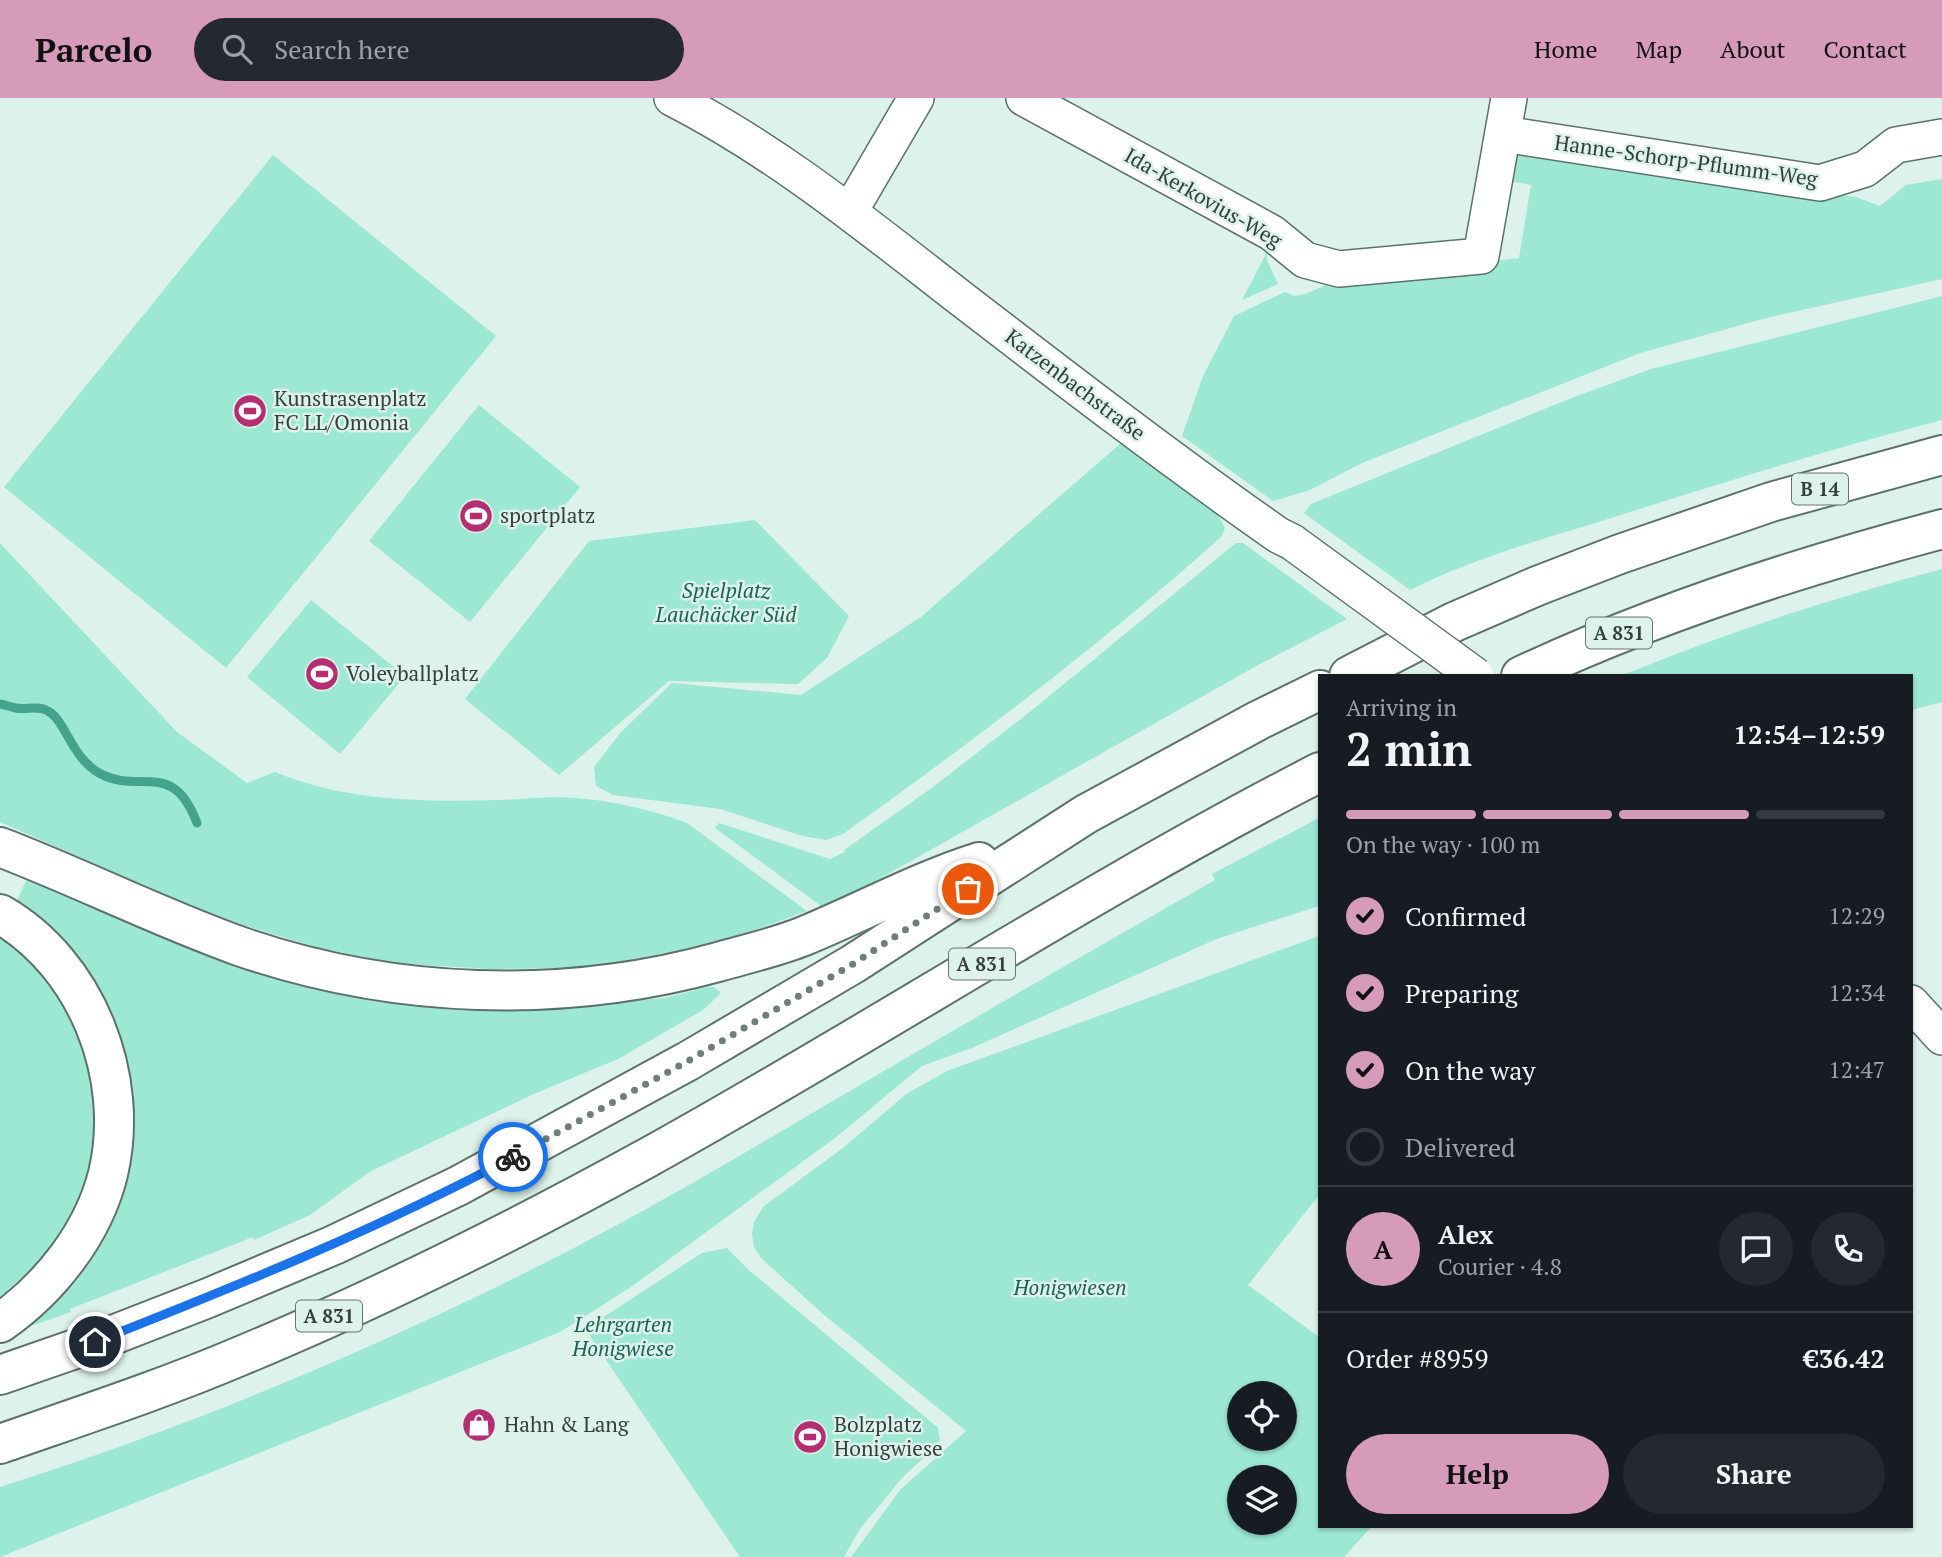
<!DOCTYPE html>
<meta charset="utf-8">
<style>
:root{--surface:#171b24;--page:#242831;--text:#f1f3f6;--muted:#9ea1a6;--line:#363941;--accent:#d69aba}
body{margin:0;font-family:"PT Serif",serif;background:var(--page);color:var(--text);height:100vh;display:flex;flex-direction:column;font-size:26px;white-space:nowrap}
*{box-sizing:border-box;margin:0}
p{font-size:23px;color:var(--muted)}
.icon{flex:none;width:38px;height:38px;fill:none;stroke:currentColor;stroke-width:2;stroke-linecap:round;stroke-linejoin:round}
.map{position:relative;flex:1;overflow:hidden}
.sheet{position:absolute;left:1318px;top:576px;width:595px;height:854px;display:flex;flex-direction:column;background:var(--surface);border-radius:0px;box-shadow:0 2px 5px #0004}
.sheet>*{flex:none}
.tools{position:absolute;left:1227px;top:1283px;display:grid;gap:14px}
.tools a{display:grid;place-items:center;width:70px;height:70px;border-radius:50%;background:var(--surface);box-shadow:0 2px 5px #0004;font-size:35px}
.pin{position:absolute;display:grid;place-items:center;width:60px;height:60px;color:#fff;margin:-30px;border:4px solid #fff;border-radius:50%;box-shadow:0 2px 7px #0007}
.courier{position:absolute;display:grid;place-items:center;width:70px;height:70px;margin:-35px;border:5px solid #1a73e8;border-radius:50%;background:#fff;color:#222;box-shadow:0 2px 9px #0007}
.head em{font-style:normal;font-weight:800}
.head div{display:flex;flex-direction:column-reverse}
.head{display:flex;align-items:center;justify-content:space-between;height:119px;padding:0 28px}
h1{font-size:46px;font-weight:800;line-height:52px}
.bar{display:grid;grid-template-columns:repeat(4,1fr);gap:10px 7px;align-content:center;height:84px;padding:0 28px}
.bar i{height:9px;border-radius:5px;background:var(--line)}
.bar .active{background:var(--accent)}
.bar p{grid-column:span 4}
.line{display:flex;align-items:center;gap:18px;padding:0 28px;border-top:2px solid var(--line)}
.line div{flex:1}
.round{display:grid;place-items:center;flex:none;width:74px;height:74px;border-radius:37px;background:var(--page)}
ol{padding:0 28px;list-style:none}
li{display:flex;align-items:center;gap:21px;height:77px}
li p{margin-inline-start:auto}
li .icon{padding:7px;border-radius:50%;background:var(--accent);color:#111;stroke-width:4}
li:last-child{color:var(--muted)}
li i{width:38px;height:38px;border:4px solid var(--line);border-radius:50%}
.primary-button{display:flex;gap:14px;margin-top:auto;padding:14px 28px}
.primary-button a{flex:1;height:80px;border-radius:42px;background:var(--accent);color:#111;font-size:28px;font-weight:800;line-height:80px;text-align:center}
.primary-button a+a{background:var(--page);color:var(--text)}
header{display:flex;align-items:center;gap:42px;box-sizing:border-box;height:98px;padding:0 35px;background:var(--accent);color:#111}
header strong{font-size:33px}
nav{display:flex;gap:38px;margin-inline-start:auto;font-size:24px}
.search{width:490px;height:63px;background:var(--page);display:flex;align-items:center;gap:18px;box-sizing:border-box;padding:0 24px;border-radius:38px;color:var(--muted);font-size:26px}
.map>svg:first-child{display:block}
.green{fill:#9ce8d3;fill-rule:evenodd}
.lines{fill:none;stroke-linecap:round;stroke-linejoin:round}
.stream{stroke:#43a38c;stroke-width:9}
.street-casing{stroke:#5d716b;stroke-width:38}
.highway-casing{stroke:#5d716b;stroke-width:42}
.street{stroke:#fff;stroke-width:35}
.highway{stroke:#fff;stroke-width:38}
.street-bridge-casing{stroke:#5d716b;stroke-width:38;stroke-linecap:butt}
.street-bridge{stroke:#fff;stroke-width:35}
.done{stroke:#707e79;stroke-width:7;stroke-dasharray:0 12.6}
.route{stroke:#1a73e8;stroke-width:9}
.labels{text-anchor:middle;stroke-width:5;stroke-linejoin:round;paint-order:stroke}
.shield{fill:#dcf2eb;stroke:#687570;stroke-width:2}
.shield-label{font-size:19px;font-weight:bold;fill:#363f3c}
.street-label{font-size:21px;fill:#363f3c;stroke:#dcf2eb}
.poi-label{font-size:21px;fill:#363f3c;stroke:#dcf2eb;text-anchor:start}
.park-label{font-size:21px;font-style:italic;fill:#1a6454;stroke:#dcf2eb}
</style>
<header>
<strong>Parcelo</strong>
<div class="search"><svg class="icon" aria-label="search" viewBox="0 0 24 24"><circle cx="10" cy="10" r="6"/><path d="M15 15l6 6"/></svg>Search here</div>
<nav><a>Home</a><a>Map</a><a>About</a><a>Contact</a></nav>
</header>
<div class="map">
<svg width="1942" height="1459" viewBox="0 0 1942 1459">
<rect width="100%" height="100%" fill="#dcf2eb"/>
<g class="green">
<path d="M1513,49L1764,87L1856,99L1880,108L1906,87L1942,81V181L1770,219L1640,255L1362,365L1310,392L1273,403L1182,338L1203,278L1234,218L1285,194L1294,198L1305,196L1338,182L1519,160L1531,87L1503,82Z"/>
<path d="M273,57L496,238L226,570L4,389Z"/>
<path d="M1267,154V162L1278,186L1242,202Z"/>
<path d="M1942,198V322C1830,351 1721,385 1611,420C1544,441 1473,460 1410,492L1304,415L1311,406L1574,299L1651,271Z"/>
<path d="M479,307L580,389L470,524L369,443Z"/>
<path d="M1121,345L1217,416L1225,430L1221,439C1102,546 973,643 843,736L826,742L803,738L720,711L613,697L596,688L594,669L621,634L672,585L801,597L921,519Z"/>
<path d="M755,422L849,518L827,560L798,586L669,583L559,677L465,601L589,443Z"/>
<path d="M0,445L177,634L247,685L275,674C348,704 424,704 502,702C526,701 552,698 577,700C614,703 652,712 687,725L807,813L750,834L681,852L586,870L490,871L394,865L319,850L214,818L0,724Z"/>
<path d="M1236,445H1243L1347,521L1258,567L872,785L821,808L715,730L719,725L830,761L845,754L844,752L933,689L1031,613Z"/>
<path d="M1942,471V604L1911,612V578L1623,577C1728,534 1832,500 1942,471Z"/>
<path d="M311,502L405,578L340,656L247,579Z"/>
<path d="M1319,720V808L1219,840L974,949L922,968L835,1040L631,1189L560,1234L0,1459V1389C198,1326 390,1245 574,1150C681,1094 785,1031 889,970C997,907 1106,844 1215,782L1212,776Z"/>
<path d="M27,781L170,842L171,840L549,909L664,900L708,889H714L721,895L703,912L618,961L534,996L371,1073L310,1117L254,1142L253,1139L70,1211L71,1214L31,1228L27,1227V1225C40,1214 57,1203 68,1192C87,1174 100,1147 111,1124C150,1038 137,930 75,857C58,836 38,819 17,802Z"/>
<path d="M0,837C68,888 103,963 94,1048C89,1094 62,1136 35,1173L32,1170L0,1199Z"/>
<path d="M1319,838V1097L1248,1187L1319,1239L1320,1428H1372L1344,1459H851L900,1392L966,1333L823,1216L761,1160L754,1149L752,1136L754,1124L764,1108L843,1050L906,996L947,973ZM1239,1295H1284V1340H1239ZM1239,1379H1284V1424H1239Z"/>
<path d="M727,1150L750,1173L938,1330L940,1342L938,1346L902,1380L860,1431L844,1459H740L585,1231L702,1155Z"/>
</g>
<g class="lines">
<path class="stream" d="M0,606C5,607 11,609 16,610C26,612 38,607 48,613C66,623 71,659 99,675C140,698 172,659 197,725"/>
<g class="street-casing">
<g id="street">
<path d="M672,0C778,54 870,130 963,202C1067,282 1171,362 1278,437L1292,444"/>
<path d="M1024,0L1272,135L1305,162L1339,171L1481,158L1509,0"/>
<path d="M1503,36L1820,85L1865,71L1896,47L1942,39"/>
<path d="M850,113L916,0"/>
<path d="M1911,905L1942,939"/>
</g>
</g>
<g class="highway-casing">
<g id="highway">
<path d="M1349,578L1454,524L1537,488L1620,456L1771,404L1942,357"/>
<path d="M1521,578C1656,515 1798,469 1942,431"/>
<path d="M0,749C81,780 158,819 239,848C392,901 562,907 718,864C746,856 777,849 804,838C862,814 919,783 979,764"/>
<path d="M0,816C87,866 131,979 108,1076C93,1136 50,1190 0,1225"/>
<path d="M0,1277L95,1244L208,1200L334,1147L458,1088L688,963L853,866L1086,716L1259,622L1320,592"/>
<path d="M0,1346C80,1318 160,1292 238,1259C378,1201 514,1133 647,1060C873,935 1090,792 1320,674"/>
</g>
</g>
<use href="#street" class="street"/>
<use href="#highway" class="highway"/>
<g class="street-bridge-casing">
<path id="street-bridge" d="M1292,444L1476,578"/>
</g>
<use href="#street-bridge" class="street-bridge"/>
</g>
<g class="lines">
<path class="done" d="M513,1059L688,963L853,866L968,791"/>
<path class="route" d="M95,1244C237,1188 378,1131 513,1059"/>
</g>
<defs>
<g id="stadium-disc" transform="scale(1.75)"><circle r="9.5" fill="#b42e71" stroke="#dcf2eb"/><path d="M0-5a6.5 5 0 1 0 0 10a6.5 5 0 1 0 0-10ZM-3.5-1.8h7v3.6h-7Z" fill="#fff"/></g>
<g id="shop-disc" transform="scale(1.75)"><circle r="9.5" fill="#b42e71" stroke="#dcf2eb"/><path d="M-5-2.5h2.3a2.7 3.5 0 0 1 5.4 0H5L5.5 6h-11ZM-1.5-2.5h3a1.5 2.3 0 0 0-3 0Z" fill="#fff"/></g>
</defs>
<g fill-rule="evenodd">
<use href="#stadium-disc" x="250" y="313"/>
<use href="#stadium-disc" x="476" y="418"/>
<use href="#stadium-disc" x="322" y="576"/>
<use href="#shop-disc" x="479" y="1327"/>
<use href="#stadium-disc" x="810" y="1339"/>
</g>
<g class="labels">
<g class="shield">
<rect x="1792" y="375.5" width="56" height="31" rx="5"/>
<rect x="1586" y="519.5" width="66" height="31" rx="5"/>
<rect x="949" y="850.5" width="66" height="31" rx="5"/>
<rect x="296" y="1202.5" width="66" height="31" rx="5"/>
</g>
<g class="shield-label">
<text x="1820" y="398">B 14</text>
<text x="1619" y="542">A 831</text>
<text x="982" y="873">A 831</text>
<text x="329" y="1225">A 831</text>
</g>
<g class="street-label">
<text transform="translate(1686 63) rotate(8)" y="7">Hanne-Schorp-Pflumm-Weg</text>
<text transform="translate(1203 100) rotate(30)" y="7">Ida-Kerkovius-Weg</text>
<text transform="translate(1075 287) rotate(37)" y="7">Katzenbachstraße</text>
</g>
<g class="poi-label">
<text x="274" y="308">Kunstrasenplatz<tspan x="274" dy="24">FC LL/Omonia</tspan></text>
<text x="500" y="425">sportplatz</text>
<text x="346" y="583">Voleyballplatz</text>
<text x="504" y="1334">Hahn &amp; Lang</text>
<text x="834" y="1334">Bolzplatz<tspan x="834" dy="24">Honigwiese</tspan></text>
</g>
<g class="park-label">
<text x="726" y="500">Spielplatz<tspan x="726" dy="24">Lauchäcker Süd</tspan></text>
<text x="1070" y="1197">Honigwiesen</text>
<text x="623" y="1234">Lehrgarten<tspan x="623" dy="24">Honigwiese</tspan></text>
</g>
</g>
</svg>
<div class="tools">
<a><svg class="icon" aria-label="locate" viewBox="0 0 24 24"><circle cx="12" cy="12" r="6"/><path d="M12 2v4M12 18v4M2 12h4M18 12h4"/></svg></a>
<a><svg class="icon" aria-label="layers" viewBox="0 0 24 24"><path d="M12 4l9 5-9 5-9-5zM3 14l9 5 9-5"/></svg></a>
</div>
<div class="pin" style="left:968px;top:791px;background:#ea580c"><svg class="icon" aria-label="bag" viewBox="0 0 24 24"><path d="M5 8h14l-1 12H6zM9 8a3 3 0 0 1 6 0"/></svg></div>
<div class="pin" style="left:95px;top:1244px;background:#1f2937"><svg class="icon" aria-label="home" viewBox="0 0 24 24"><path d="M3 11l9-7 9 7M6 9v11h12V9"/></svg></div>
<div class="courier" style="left:513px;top:1059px"><svg class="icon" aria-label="bike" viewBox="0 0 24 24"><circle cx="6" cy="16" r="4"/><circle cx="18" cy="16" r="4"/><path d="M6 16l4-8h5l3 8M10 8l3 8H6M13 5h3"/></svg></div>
<section class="sheet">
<div class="head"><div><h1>2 min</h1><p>Arriving in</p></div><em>12:54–12:59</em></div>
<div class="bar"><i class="active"></i><i class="active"></i><i class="active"></i><i></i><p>On the way · 100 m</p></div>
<ol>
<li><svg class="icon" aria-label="check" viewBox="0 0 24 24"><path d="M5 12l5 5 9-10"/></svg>Confirmed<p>12:29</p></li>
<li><svg class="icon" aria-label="check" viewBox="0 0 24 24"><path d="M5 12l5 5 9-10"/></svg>Preparing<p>12:34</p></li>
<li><svg class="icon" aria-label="check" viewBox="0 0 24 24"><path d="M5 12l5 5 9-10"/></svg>On the way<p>12:47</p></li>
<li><i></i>Delivered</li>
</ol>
<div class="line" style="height:126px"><b class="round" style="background:var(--accent);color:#111">A</b><div><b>Alex</b><p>Courier · 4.8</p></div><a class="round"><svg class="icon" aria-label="chat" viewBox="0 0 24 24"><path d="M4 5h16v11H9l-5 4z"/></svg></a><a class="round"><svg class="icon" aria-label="phone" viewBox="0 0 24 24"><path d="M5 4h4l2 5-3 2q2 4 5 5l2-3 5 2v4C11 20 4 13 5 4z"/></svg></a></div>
<div class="line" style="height:91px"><div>Order #8959</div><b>€36.42</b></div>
<div class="primary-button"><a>Help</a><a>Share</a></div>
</section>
</div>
